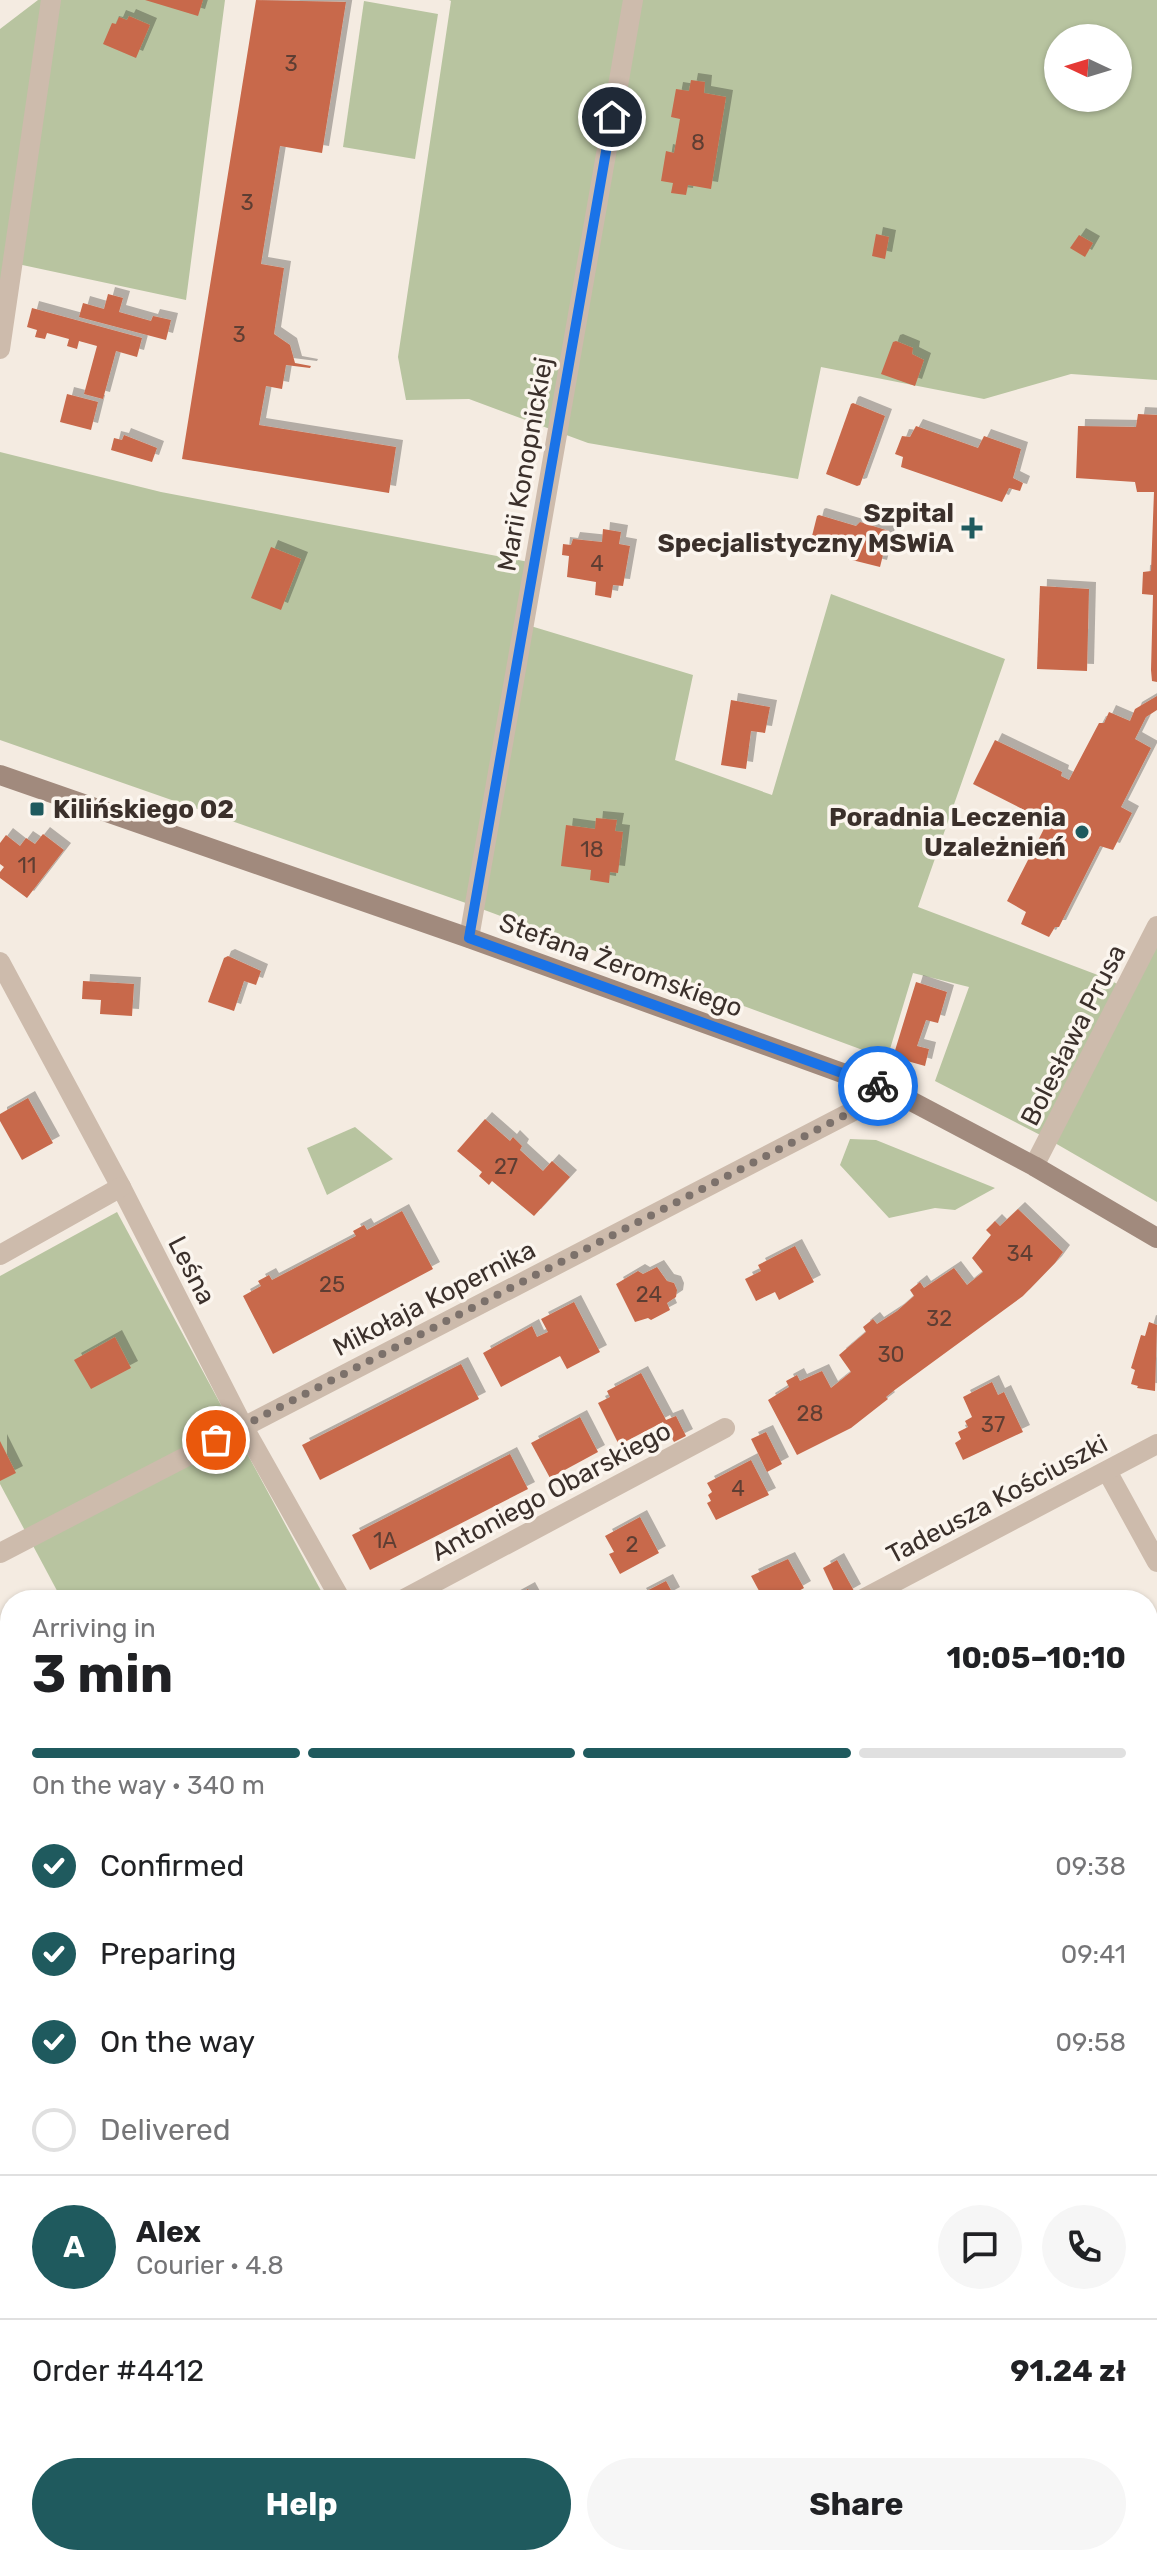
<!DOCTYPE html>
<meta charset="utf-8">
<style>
:root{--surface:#fff;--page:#f6f6f6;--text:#202124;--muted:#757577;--line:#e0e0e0;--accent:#1f5a5e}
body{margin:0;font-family:Rubik,sans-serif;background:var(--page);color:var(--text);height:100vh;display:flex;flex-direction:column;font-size:30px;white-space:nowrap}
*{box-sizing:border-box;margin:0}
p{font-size:26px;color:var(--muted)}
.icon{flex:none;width:44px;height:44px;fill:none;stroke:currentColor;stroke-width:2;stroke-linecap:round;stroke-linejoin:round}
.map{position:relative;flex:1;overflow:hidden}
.side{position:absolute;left:0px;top:1590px;width:1158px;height:976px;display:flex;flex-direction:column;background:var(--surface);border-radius:32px 32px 0 0;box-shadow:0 2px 6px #0004}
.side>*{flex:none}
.needle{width:52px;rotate:274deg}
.fabs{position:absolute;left:1044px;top:24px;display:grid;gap:16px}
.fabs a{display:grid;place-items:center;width:88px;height:88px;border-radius:50%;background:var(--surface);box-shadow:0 2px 6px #0004;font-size:40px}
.pin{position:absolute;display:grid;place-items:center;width:68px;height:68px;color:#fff;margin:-34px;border:4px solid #fff;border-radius:50%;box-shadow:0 2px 8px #0007}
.courier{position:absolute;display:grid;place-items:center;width:80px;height:80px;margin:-40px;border:6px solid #1a73e8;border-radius:50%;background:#fff;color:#222;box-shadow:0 2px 10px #0007}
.headline em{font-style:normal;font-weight:700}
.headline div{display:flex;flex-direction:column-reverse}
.headline{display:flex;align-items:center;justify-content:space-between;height:136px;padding:0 32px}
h1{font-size:52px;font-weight:700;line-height:60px}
.bar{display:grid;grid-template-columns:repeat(4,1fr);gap:12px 8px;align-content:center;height:96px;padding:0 32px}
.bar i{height:10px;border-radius:6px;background:var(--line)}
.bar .selected{background:var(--accent)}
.bar p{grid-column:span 4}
.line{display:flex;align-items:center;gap:20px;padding:0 32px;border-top:2px solid var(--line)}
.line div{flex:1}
.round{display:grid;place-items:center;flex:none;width:84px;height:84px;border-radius:42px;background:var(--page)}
ol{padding:0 32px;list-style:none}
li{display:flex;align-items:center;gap:24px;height:88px}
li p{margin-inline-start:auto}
li .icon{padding:8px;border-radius:50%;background:var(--accent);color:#fff;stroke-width:4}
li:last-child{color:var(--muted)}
li i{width:44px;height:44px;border:4px solid var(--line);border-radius:50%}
.cta{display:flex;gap:16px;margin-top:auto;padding:16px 32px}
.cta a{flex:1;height:92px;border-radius:48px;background:var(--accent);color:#fff;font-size:32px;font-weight:700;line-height:92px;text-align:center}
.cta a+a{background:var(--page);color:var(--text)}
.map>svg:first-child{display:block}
.green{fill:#b8c4a0;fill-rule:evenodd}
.building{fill:#c8694b;filter:url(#shadow)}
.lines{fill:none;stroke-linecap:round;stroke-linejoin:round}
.minor{stroke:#cdbbac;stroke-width:20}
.secondary{stroke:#a18a7d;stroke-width:20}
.done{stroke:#7c716b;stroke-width:8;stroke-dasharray:0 14.4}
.route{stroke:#1a73e8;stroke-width:10}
.poi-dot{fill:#1f5a5e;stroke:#fbf5ee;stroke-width:3}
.labels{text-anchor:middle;stroke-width:7;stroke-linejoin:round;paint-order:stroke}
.number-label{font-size:22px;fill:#5e3e33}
.street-label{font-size:26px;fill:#3b302b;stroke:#fbf5ee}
.poi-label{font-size:26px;font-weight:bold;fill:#3b302b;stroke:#fbf5ee;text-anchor:end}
</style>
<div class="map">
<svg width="1157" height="2566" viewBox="0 0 1157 2566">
<defs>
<filter id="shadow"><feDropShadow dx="7" dy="-7" stdDeviation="0" flood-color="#0004"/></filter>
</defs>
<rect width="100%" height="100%" fill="#f4ebe1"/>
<g class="green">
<path d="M38,0H225L186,300L13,263L0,349V29Z"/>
<path d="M449,0H1157V380L1071,374L984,399L821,367L798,479L588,443L469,399L406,400L398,357L451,1ZM1058,38H1118V98H1058Z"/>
<path d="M364,1L438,14L415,159L343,147Z"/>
<path d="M0,452L161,492L534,563L524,624L693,675L675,760L772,795L831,594L1005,659L918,907L1103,977L1132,991L1157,946V1202L1048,1139L935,1081L969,987L913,973L887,1059L463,902L0,740Z"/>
<path d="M355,1127L393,1159L327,1195L307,1148Z"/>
<path d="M850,1139L876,1140L995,1188L955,1210L935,1208L889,1218L840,1165Z"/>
<path d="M117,1212L326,1600H62L0,1484V1276Z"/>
</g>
<g class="building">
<path d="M145,0H203L198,16Z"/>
<path d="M256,0L346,2L322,153L280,146L261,264L284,268L274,334L290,345L295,363L311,366L310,368L286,365L282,389L266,386L259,425L396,447L389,493L182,459Z"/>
<path d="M129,16L150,25L136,58L103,44L112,23L116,24L119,17L127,20Z"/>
<path d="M691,80L705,82L704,93L726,97L711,189L688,185L686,195L671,193L673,183L661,181L666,151L674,153L680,119L671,117L676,89L689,91Z"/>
<path d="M876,234L889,237L885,259L872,256Z"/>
<path d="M1079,235L1093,243L1085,257L1070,248Z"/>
<path d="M108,294L123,298L119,312L151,321L153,316L171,320L166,340L79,317L83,303L104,309Z"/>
<path d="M32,308L142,338L137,357L116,351L103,399L84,394L97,346L79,341L77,349L67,346L69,339L47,333L45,339L35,337L37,330L27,327Z"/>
<path d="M896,341L913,348L912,354L924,360L915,386L881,374L893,342Z"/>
<path d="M67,394L98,402L91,430L60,422Z"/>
<path d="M853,403L885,416L860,485L857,486L826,474L851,404Z"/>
<path d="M1138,414L1157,415V682L1152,681L1151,670L1153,595L1142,594L1143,572L1151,571L1154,492H1137L1135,482L1076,478L1078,426L1136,427Z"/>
<path d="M916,426L978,448L984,436L1021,449L1013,478L1023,483L1020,491L1009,488L1002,502L901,467L903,457L895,454L902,436L910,437Z"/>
<path d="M124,435L157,448L152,462L111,450L114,438L122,440Z"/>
<path d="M819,515L856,526L860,522L889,531L880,567L848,559V555L810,544L817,516Z"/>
<path d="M603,529L621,532L619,544L630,546L623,586L613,585L611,598L595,595L596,582L567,577L569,556L562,555L563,544L571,545L573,539L602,542Z"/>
<path d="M271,547L301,559L281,610L251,598Z"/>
<path d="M1040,586L1089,589L1087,671L1037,669Z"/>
<path d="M1157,696V710L1146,717L1135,739L1151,748L1121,807L1132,813L1113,850L1100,846L1059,927H1055L1049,937L1021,924L1026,912L1007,901L1049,819L1041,815L1038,817L973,784L995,740L1062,772L1061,776L1069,780L1099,723H1104L1109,712L1130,721L1135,709Z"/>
<path d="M731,700L770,707L765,733L751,731L746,769L721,765Z"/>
<path d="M596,818L617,820L615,831L623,832L618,873L610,872L609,883L590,880L591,870L561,866L566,825L595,829Z"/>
<path d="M43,834L64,850L27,898L0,878V872L4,867L0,864V843L6,835L20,846L26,838L35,844Z"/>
<path d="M228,956L261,971L256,985L244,981L234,1011L208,1002L224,958Z"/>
<path d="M83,981L134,984L132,1016L100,1014L101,1000L82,999Z"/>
<path d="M916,982L947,992L938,1023L926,1020L917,1046L929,1049L925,1066L893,1057Z"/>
<path d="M28,1098L53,1143L22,1160L0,1121V1114Z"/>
<path d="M485,1119L510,1141L513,1137L522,1146L520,1150L543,1171L552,1161L570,1177L534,1216L492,1181L489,1185L479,1176L482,1172L457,1151Z"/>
<path d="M1018,1209L1063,1252L1055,1263L1023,1296L896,1389L886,1397L888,1399L851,1428L797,1455L768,1400L789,1387L786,1381L797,1375L800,1381L822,1371L831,1388L851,1372L839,1355L866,1332L863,1327L873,1319L877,1324L897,1311L914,1296L910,1290L920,1282L924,1288L954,1268L967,1285L983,1272L972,1258L991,1235L986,1230L995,1221L1000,1226Z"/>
<path d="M402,1211L433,1269L273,1354L243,1296L261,1286L258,1281L269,1275L272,1280L356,1236L353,1231L364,1225L367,1230Z"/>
<path d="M795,1246L814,1282L779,1300L775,1292L756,1301L745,1279L761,1271L758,1265Z"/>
<path d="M657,1267L667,1281L674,1283L677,1290L676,1297L667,1303L670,1310L651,1320L648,1318L635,1322L616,1284L638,1271L643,1274Z"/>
<path d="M574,1302L600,1352L567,1369L560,1356L501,1387L483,1353L532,1326L537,1337L548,1332L541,1319Z"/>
<path d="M1149,1322L1157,1325L1155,1391L1137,1388L1138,1386L1131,1384L1135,1370L1131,1368L1141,1335L1145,1336Z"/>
<path d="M115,1337L131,1368L91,1389L74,1360Z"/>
<path d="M461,1364L479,1399L320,1480L302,1445Z"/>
<path d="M641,1373L666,1420L676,1416L686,1436L674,1442L663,1422L619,1445L598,1403L610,1397L607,1391Z"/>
<path d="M992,1382L998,1395L1004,1392L1023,1432L963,1460L955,1443L961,1439L958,1432L968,1427L965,1421L972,1417L963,1397Z"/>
<path d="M580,1417L598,1452L550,1478L531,1443Z"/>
<path d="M766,1432L782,1464L767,1472L751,1439Z"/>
<path d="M0,1441L16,1473L0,1481Z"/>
<path d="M510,1454L528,1489L370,1570L352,1535Z"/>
<path d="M751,1460L769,1495L716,1520L707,1503L711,1501L708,1495L712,1492L707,1483Z"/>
<path d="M640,1517L659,1553L620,1574L609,1554L614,1552L605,1536Z"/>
<path d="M788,1559L804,1588L783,1600L779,1597L764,1600L751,1576Z"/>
<path d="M837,1560L854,1591L838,1600L823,1568Z"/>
<path d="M666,1581L673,1594L662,1600H642L639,1595Z"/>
<path d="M528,1589L534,1600H508Z"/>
<path d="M0,1734L6,1735L10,1741V1825L4,1823L7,1811L0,1801Z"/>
<path d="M1157,1953V1995L1148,2000V1966L1155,1962L1152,1956Z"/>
<path d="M1157,2076V2115L1150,2105L1148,2107V2082Z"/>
<path d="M1148,2144L1157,2161V2217L1148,2223Z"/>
<path d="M0,2212L10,2230V2233L0,2239Z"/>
<path d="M10,2273V2362L5,2365L0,2357V2319L6,2316L0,2306V2279Z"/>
<path d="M1157,2427V2462L1148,2445V2431Z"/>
<path d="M0,2547L14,2557L7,2566H0Z"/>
<path d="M91,2556H107L113,2566H74Z"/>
<path d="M148,2556H174L181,2566H139L137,2562Z"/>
<path d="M688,2556H712L717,2566H693Z"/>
<path d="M986,2556H994L999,2566H978L976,2562Z"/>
<path d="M1022,2556H1061L1066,2565L1073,2561L1076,2566H1021L1026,2563Z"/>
</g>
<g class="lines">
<g class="minor">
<path d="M0,349L51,0"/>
<path d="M469,938L633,0"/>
<path d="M0,962L121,1187L243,1426L341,1600"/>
<path d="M1034,1166L1157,926"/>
<path d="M0,1255L121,1187"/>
<path d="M1107,1471L1157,1562"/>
<path d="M0,1553L892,1091"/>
<path d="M402,1600L725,1428"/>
<path d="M861,1600L1157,1444"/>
<path d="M1148,1905L1157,1896"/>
<path d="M0,2049L10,2044"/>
<path d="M0,2109L10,2128"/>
<path d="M1148,2389L1157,2380"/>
<path d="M236,2556L241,2566"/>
<path d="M845,2556L851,2566"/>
<path d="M303,2566L318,2556"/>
<path d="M906,2566L921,2556"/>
</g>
<path class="secondary" d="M0,775L469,938L892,1091L1034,1166L1157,1238"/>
</g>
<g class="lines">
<path class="done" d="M216,1440L892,1091L878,1086"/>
<path class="route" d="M612,117L469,938L878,1086"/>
</g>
<g class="poi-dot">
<path d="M968 516h8v8h8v8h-8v8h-8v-8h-8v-8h8z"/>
<rect x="29" y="801" width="16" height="16" rx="4"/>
<circle cx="1082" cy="832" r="8"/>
</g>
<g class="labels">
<g class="number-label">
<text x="291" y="71">3</text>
<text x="698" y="150">8</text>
<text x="247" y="210">3</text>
<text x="239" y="342">3</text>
<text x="597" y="571">4</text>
<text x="592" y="857">18</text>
<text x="27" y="873">11</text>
<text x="506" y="1174">27</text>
<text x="1020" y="1261">34</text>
<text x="332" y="1292">25</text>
<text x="649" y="1302">24</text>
<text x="939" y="1326">32</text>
<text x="891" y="1362">30</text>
<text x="810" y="1421">28</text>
<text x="993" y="1432">37</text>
<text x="738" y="1496">4</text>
<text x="385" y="1548">1A</text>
<text x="632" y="1552">2</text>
</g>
<g class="street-label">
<text transform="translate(525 464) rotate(-80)" y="9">Marii Konopnickiej</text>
<text transform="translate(621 965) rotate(20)" y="9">Stefana Żeromskiego</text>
<text transform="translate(1073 1035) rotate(-63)" y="9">Bolesława Prusa</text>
<text transform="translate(192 1270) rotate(63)" y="9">Leśna</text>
<text transform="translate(434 1298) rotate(-27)" y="9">Mikołaja Kopernika</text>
<text transform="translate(551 1491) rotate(-28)" y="9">Antoniego Obarskiego</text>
<text transform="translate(997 1499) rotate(-28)" y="9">Tadeusza Kościuszki</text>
</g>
<g class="poi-label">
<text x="954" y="522">Szpital<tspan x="954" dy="30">Specjalistyczny MSWiA</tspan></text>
<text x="53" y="818" text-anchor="start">Kilińskiego 02</text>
<text x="1066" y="826">Poradnia Leczenia<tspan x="1066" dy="30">Uzależnień</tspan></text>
</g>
</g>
</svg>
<div class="fabs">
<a><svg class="needle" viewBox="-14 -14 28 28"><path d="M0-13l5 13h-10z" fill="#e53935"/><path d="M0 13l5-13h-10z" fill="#757577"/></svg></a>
</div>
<div class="pin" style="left:216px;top:1440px;background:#ea580c"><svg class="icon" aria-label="bag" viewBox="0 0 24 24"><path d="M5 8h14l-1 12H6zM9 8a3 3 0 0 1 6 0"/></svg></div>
<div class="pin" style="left:612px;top:117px;background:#1f2937"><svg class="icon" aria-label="home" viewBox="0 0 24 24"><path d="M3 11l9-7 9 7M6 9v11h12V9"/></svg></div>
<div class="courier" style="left:878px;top:1086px"><svg class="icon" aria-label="bike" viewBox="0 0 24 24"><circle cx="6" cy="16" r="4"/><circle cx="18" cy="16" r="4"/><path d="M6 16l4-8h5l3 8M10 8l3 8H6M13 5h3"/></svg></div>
<section class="side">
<div class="headline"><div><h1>3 min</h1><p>Arriving in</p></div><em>10:05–10:10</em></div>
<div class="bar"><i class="selected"></i><i class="selected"></i><i class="selected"></i><i></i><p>On the way · 340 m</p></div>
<ol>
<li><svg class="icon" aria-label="check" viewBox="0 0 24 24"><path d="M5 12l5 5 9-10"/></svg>Confirmed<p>09:38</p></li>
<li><svg class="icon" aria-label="check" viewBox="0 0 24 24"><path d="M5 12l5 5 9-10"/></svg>Preparing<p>09:41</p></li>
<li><svg class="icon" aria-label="check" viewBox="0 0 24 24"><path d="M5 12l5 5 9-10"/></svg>On the way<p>09:58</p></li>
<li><i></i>Delivered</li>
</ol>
<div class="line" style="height:144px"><b class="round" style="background:var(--accent);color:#fff">A</b><div><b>Alex</b><p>Courier · 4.8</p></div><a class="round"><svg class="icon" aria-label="chat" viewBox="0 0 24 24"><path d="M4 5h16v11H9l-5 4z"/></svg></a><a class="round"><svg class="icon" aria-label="phone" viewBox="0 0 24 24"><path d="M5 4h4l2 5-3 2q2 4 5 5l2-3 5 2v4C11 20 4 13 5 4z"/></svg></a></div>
<div class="line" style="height:104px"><div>Order #4412</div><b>91.24 zł</b></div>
<div class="cta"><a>Help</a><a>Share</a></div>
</section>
</div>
